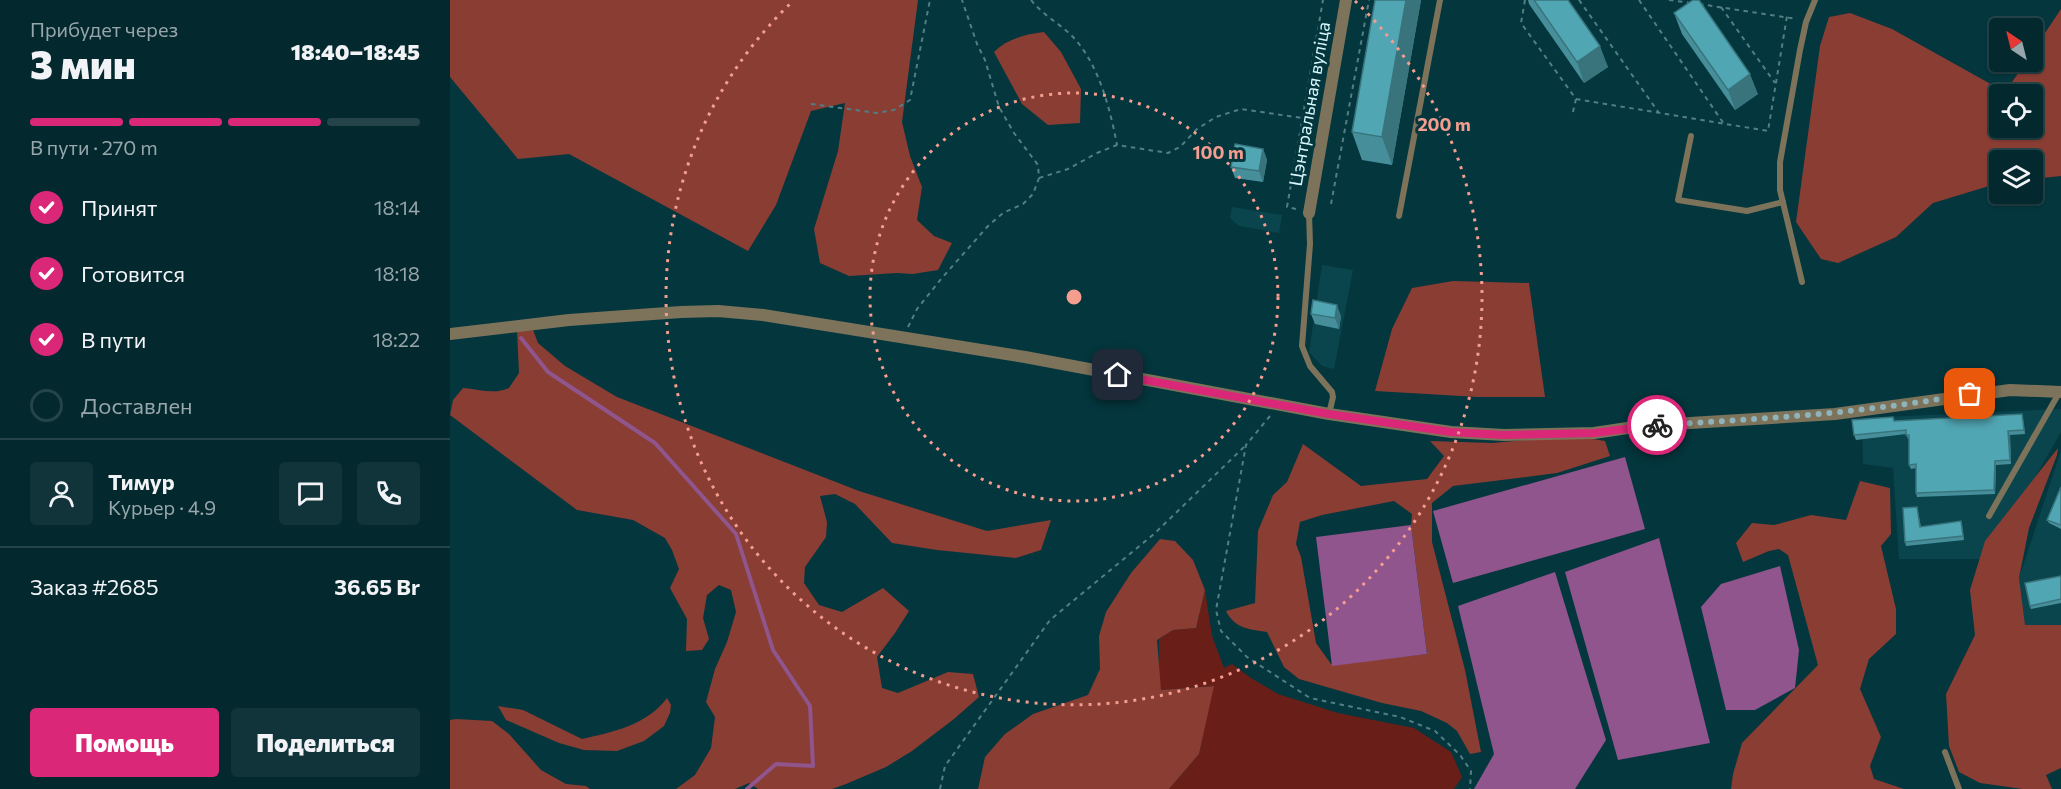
<!DOCTYPE html>
<html lang="ru">
<meta charset="utf-8">
<style>
:root{--surface:#03282e;--page:#11343a;--text:#f1f3f6;--muted:#97a6aa;--line:#24444a;--accent:#db2777}
body{margin:0;font-family:Commissioner,sans-serif;background:var(--page);color:var(--text);height:100vh;display:flex;flex-direction:column;font-size:22px;white-space:nowrap}
*{box-sizing:border-box;margin:0}
p{font-size:20px;color:var(--muted)}
.icon{flex:none;width:33px;height:33px;fill:none;stroke:currentColor;stroke-width:2;stroke-linecap:round;stroke-linejoin:round}
.map{position:relative;flex:1;overflow:hidden}
.details{display:flex;flex-direction:column;background:var(--surface);width:450px}
.details>*{flex:none}
.needle{width:39px;rotate:325deg}
.controls{position:absolute;left:1539px;top:18px;display:grid;gap:12px}
.controls a{display:grid;place-items:center;width:54px;height:54px;border-radius:6px;background:var(--surface);box-shadow:0 2px 4px #0004,0 0 0 2px var(--line);font-size:30px}
.pin{position:absolute;display:grid;place-items:center;width:51px;height:51px;color:#fff;margin:-26px;border-radius:12px;box-shadow:0 3px 9px #0006}
.courier{position:absolute;display:grid;place-items:center;width:60px;height:60px;margin:-30px;border:4px solid #db2777;border-radius:50%;background:#fff;color:#222;box-shadow:0 2px 8px #0007}
.overview em{font-style:normal;font-weight:800}
.overview div{display:flex;flex-direction:column-reverse}
.overview{display:flex;align-items:center;justify-content:space-between;height:102px;padding:0 30px}
h1{font-size:39px;font-weight:800;line-height:45px}
.bar{display:grid;grid-template-columns:repeat(4,1fr);gap:9px 6px;align-content:center;height:72px;padding:0 30px}
.bar i{height:8px;border-radius:4px;background:var(--line)}
.bar .current{background:var(--accent)}
.bar p{grid-column:span 4}
.line{display:flex;align-items:center;gap:15px;padding:0 30px;border-top:2px solid var(--line)}
.line div{flex:1}
.round{display:grid;place-items:center;flex:none;width:63px;height:63px;border-radius:6px;background:var(--page)}
ol{padding:0 30px;list-style:none}
li{display:flex;align-items:center;gap:18px;height:66px}
li p{margin-inline-start:auto}
li .icon{padding:6px;border-radius:50%;background:var(--accent);color:#fff;stroke-width:4}
li:last-child{color:var(--muted)}
li i{width:33px;height:33px;border:3px solid var(--line);border-radius:50%}
.primary-button{display:flex;gap:12px;margin-top:auto;padding:12px 30px}
.primary-button a{flex:1;height:69px;border-radius:6px;background:var(--accent);color:#fff;font-size:24px;font-weight:800;line-height:69px;text-align:center}
.primary-button a+a{background:var(--page);color:var(--text)}
main{display:flex;flex:1;min-height:0}
.map>svg:first-child{display:block}
.built{fill:#0a454d}
.green{fill:#691f18}
.forest{fill:#8a3d33;fill-rule:evenodd}
.water{fill:#8f558c}
.lines{fill:none;stroke-linecap:round;stroke-linejoin:round}
.stream{stroke:#8f558c;stroke-width:4}
.path{stroke:#537e85;stroke-width:2;stroke-dasharray:4.5 4.5;stroke-linecap:butt}
.service{stroke:#7d735b;stroke-width:6}
.minor{stroke:#7d735b;stroke-width:12}
.tertiary{stroke:#7d735b;stroke-width:12}
.wall{fill:#468f9a}
.shaded-wall{fill:#39747d}
.building{fill:#51a6b3;stroke:#39747d;stroke-width:1.5}
.done{stroke:#8eb3ba;stroke-width:6;stroke-dasharray:0 10.8}
.route{stroke:#db2777;stroke-width:8}
.ring{fill:none;stroke:#f59d8f;stroke-width:3;stroke-dasharray:3 6}
.labels{text-anchor:middle;stroke-width:6;stroke-linejoin:round;paint-order:stroke}
.street-label{font-size:18px;fill:#d8f7fd;stroke:#04363d}
.centre{fill:#f59d8f;stroke:#04363d;stroke-width:3}
.ring-label{font-size:18px;text-anchor:middle;font-weight:bold;fill:#f59d8f;stroke:#04363d;stroke-width:6;stroke-linejoin:round;paint-order:stroke}
</style>
<main>
<section class="details">
<div class="overview"><div><h1>3 мин</h1><p>Прибудет через</p></div><em>18:40–18:45</em></div>
<div class="bar"><i class="current"></i><i class="current"></i><i class="current"></i><i></i><p>В пути · 270 m</p></div>
<ol>
<li><svg class="icon" aria-label="check" viewBox="0 0 24 24"><path d="M5 12l5 5 9-10"/></svg>Принят<p>18:14</p></li>
<li><svg class="icon" aria-label="check" viewBox="0 0 24 24"><path d="M5 12l5 5 9-10"/></svg>Готовится<p>18:18</p></li>
<li><svg class="icon" aria-label="check" viewBox="0 0 24 24"><path d="M5 12l5 5 9-10"/></svg>В пути<p>18:22</p></li>
<li><i></i>Доставлен</li>
</ol>
<div class="line" style="height:108px"><a class="round"><svg class="icon" aria-label="person" viewBox="0 0 24 24"><circle cx="12" cy="8" r="4"/><path d="M4 21q1-7 8-7t8 7"/></svg></a><div><b>Тимур</b><p>Курьер · 4.9</p></div><a class="round"><svg class="icon" aria-label="chat" viewBox="0 0 24 24"><path d="M4 5h16v11H9l-5 4z"/></svg></a><a class="round"><svg class="icon" aria-label="phone" viewBox="0 0 24 24"><path d="M5 4h4l2 5-3 2q2 4 5 5l2-3 5 2v4C11 20 4 13 5 4z"/></svg></a></div>
<div class="line" style="height:78px"><div>Заказ #2685</div><b>36.65 Br</b></div>
<div class="primary-button"><a>Помощь</a><a>Поделиться</a></div>
</section>
<div class="map">
<svg width="1611" height="789" viewBox="0 0 1611 789">
<rect width="100%" height="100%" fill="#04363d"/>
<g class="built">
<path d="M782,207L832,215L829,233L789,226L780,218Z"/>
<path d="M872,265L903,270L884,369L872,366L859,352Z"/>
<path d="M1611,409V432L1538,559H1449L1443,468L1413,464L1412,418Z"/>
<path d="M1611,451V625L1575,626L1569,578Z"/>
</g>
<path class="green" d="M755,590L762,636L774,668L782,664L801,678L828,694L888,713L964,728L1001,752L1012,777L1004,789H719L749,754L763,686L711,690L709,682V639L723,630L746,628Z"/>
<g class="forest">
<path d="M0,0H468L452,122L460,156L472,187L467,220L484,236L502,243L488,270L463,274L447,273L399,276L370,263L364,229L388,151L395,103L361,111L326,205L298,251L119,154L68,159L0,77Z"/>
<path d="M1611,9V176L1583,179L1582,160H1550L1549,183L1483,203L1446,237L1388,263L1371,259L1346,222L1370,46L1379,17L1400,13L1442,29L1555,92L1576,62H1582L1583,51ZM1550,94H1582V128H1550Z"/>
<path d="M594,32L611,52L631,89L630,123L598,125L572,104L544,52C557,39 576,34 594,32Z"/>
<path d="M1003,281L1079,283L1095,397H1028L925,391L942,329L962,288Z"/>
<path d="M83,330L88,343L115,366L167,397L409,491L537,531L601,520L591,550L566,558L487,550L442,543L405,504L385,494L370,496L377,522L376,537L355,567L354,583L369,605L392,612L433,588L459,611L445,633L427,657L432,688L448,693L498,672L523,674L529,697L504,719L462,751L436,767L396,784L382,789H308L299,783L285,789H226L245,775L261,748L265,717L256,702L265,669L277,642L286,612L281,590L269,585L257,595L253,618L259,639L252,650L236,651L237,619L220,588L229,569L222,550L215,538L183,520L127,510L0,415L3,400L13,388C29,389 44,395 59,388L69,373L67,331Z"/>
<path d="M1124,436L1155,441L1160,456L1107,473L1003,486L982,503V542L1015,670L1031,752L1020,754L1007,731L997,723L971,711L932,703L849,679L834,667L817,632C799,629 785,629 776,611L805,603L808,531L823,495L837,482L853,444L911,486L977,479L994,456L980,441L1042,443ZM944,501L962,514L961,525L977,654L881,664L866,643L851,557L846,544L850,522L872,515Z"/>
<path d="M1608,448L1607,455L1579,528L1569,578L1575,625H1611V768L1596,775L1602,789H1573L1530,783L1509,772L1499,746L1496,694L1525,635L1520,590L1535,541Z"/>
<path d="M1410,481L1440,488L1441,534L1431,546L1446,609V634L1419,659L1410,689L1431,737L1420,766L1424,779L1454,789H1281L1283,774L1292,743L1368,665L1338,555L1329,549L1319,551L1293,562L1286,543L1302,523L1324,525L1361,515L1396,520Z"/>
<path d="M710,539L725,541L743,560L755,590L746,628L723,630L707,640L711,690L764,686L749,754L719,789H528L535,757L555,734L583,714L638,695L650,669L649,636L656,612L681,573Z"/>
<path d="M217,698L221,705L220,713L214,726L194,741L167,751L134,750L109,743L56,720L48,706L73,710L132,739C163,732 197,725 217,698Z"/>
<path d="M6,719L42,721L59,734L91,770L116,784L136,786L140,789H0V720Z"/>
</g>
<g class="water">
<path d="M1175,457L1195,529L1003,583L983,511Z"/>
<path d="M961,525L977,654L882,666L866,537Z"/>
<path d="M1209,538L1260,743L1168,760L1115,572Z"/>
<path d="M1330,566L1349,650L1345,688L1305,710H1276L1251,607L1271,584Z"/>
<path d="M1105,572L1156,740L1125,789H1024L1044,754L1008,606Z"/>
</g>
<g class="lines">
<path class="stream" d="M71,338L98,372L205,443L286,534L323,650L360,706L363,766L326,764L297,789"/>
<g class="path">
<path d="M581,0C592,14 607,22 620,34C648,61 660,108 667,145"/>
<path d="M1075,0L1071,23L1126,99L1122,116"/>
<path d="M1129,0L1209,113"/>
<path d="M1189,0L1274,124"/>
<path d="M1219,0L1241,3"/>
<path d="M1249,4L1347,19"/>
<path d="M1271,7L1325,83"/>
<path d="M1126,99L1318,131L1337,16"/>
<path d="M361,104L427,113L444,110L460,100L480,0"/>
<path d="M589,178L618,169L647,153L667,145L718,153L730,147L747,129L766,117L791,109L852,118"/>
<path d="M881,204L919,0"/>
<path d="M846,209L837,207L873,0"/>
<path d="M458,327L467,309L491,279L538,226L553,213L573,204L583,194L589,178L588,165L564,133L549,107L535,60L527,44L512,0"/>
<path d="M820,416L796,445L766,610L771,631L797,657L860,698L950,717L985,731L1010,755L1021,771L1020,789"/>
<path d="M490,789L495,766L600,620L704,534L795,446"/>
</g>
<g class="service">
<path d="M1241,136L1228,200L1297,211L1333,202"/>
<path d="M859,213L860,244L852,346L860,366L882,392L883,397L879,414"/>
<path d="M949,216L990,0"/>
<path d="M1352,282L1330,190V162L1350,50L1356,22L1365,0"/>
<path d="M1539,516L1609,393"/>
<path d="M1495,752L1509,789"/>
</g>
<path class="minor" d="M859,213L896,0"/>
<path class="tertiary" d="M0,334L119,320L231,312L268,311L313,315L575,357L879,414L1001,432L1054,435L1144,433L1191,426L1385,414L1560,390L1611,392"/>
</g>
<g class="wall">
<path d="M925,0H971L942,165L912,160L902,132Z"/>
<path d="M1078,0H1118L1158,67L1134,83L1079,4Z"/>
<path d="M1224,13L1308,94L1285,110L1232,34Z"/>
<path d="M813,149L817,160L813,182L785,178L781,167Z"/>
<path d="M861,314L891,316L889,329L865,324Z"/>
<path d="M1443,417L1445,421L1573,418L1575,434L1560,435L1561,464L1546,465L1545,494L1467,497L1466,493V468L1461,469L1459,465V439H1458L1456,434L1406,440L1404,435Z"/>
<path d="M1611,487V529L1599,523L1597,520Z"/>
<path d="M1467,507L1471,527L1511,521L1512,525L1514,540L1456,546L1455,542Z"/>
<path d="M1611,576V603L1581,609L1580,606Z"/>
</g>
<g class="shaded-wall">
<path d="M956,0H971L942,165L932,137Z"/>
<path d="M1150,46L1158,67L1134,83L1127,62Z"/>
<path d="M1300,74L1308,94L1285,110L1278,90Z"/>
<path d="M813,149L817,160L813,182L809,171Z"/>
<path d="M887,305L891,316L889,329L885,318Z"/>
<path d="M1558,431L1560,435L1561,464L1560,460Z"/>
<path d="M1545,461L1546,465L1545,494L1544,490Z"/>
</g>
<g class="building">
<path d="M925,0H956L932,137L902,132Z"/>
<path d="M1084,0H1118L1150,46L1127,62Z"/>
<path d="M1243,0H1249L1300,74L1278,90L1224,13Z"/>
<path d="M785,144L813,149L809,171L781,167Z"/>
<path d="M863,300L887,305L885,318L861,314Z"/>
<path d="M1572,414L1574,430L1558,431L1560,460L1545,461L1544,490L1466,493V464L1459,465V435H1456V430L1404,435L1402,420L1443,417L1444,421Z"/>
<path d="M1611,487V525L1597,520Z"/>
<path d="M1467,507L1470,527L1511,521L1513,536L1455,542L1453,508Z"/>
<path d="M1611,576V599L1580,606L1575,583Z"/>
</g>
<g class="lines">
<path class="done" d="M1207,425C1314,419 1414,413 1520,394"/>
<path class="route" d="M668,375L879,414L1001,432L1054,435L1144,433L1207,425"/>
</g>
<g class="ring">
<circle cx="624" cy="297" r="204"/>
<path d="M905 1A408 408 0 1 1 343 1"/>
</g>
<g class="labels">
<g class="street-label">
<text transform="translate(860 104) rotate(-80)" y="6">Цэнтральная вуліца</text>
</g>
</g>
<circle cx="624" cy="297" r="9" class="centre"/>
<g class="ring-label">
<text x="994" y="131">200 m</text>
<text x="768" y="159">100 m</text>
</g>
</svg>
<div class="controls">
<a><svg class="needle" viewBox="-14 -14 28 28"><path d="M0-13l5 13h-10z" fill="#e53935"/><path d="M0 13l5-13h-10z" fill="#97a6aa"/></svg></a>
<a><svg class="icon" aria-label="locate" viewBox="0 0 24 24"><circle cx="12" cy="12" r="6"/><path d="M12 2v4M12 18v4M2 12h4M18 12h4"/></svg></a>
<a><svg class="icon" aria-label="layers" viewBox="0 0 24 24"><path d="M12 4l9 5-9 5-9-5zM3 14l9 5 9-5"/></svg></a>
</div>
<div class="pin" style="left:1520px;top:394px;background:#ea580c"><svg class="icon" aria-label="bag" viewBox="0 0 24 24"><path d="M5 8h14l-1 12H6zM9 8a3 3 0 0 1 6 0"/></svg></div>
<div class="pin" style="left:668px;top:375px;background:#1f2937"><svg class="icon" aria-label="home" viewBox="0 0 24 24"><path d="M3 11l9-7 9 7M6 9v11h12V9"/></svg></div>
<div class="courier" style="left:1207px;top:425px"><svg class="icon" aria-label="bike" viewBox="0 0 24 24"><circle cx="6" cy="16" r="4"/><circle cx="18" cy="16" r="4"/><path d="M6 16l4-8h5l3 8M10 8l3 8H6M13 5h3"/></svg></div>
</div>
</main>
